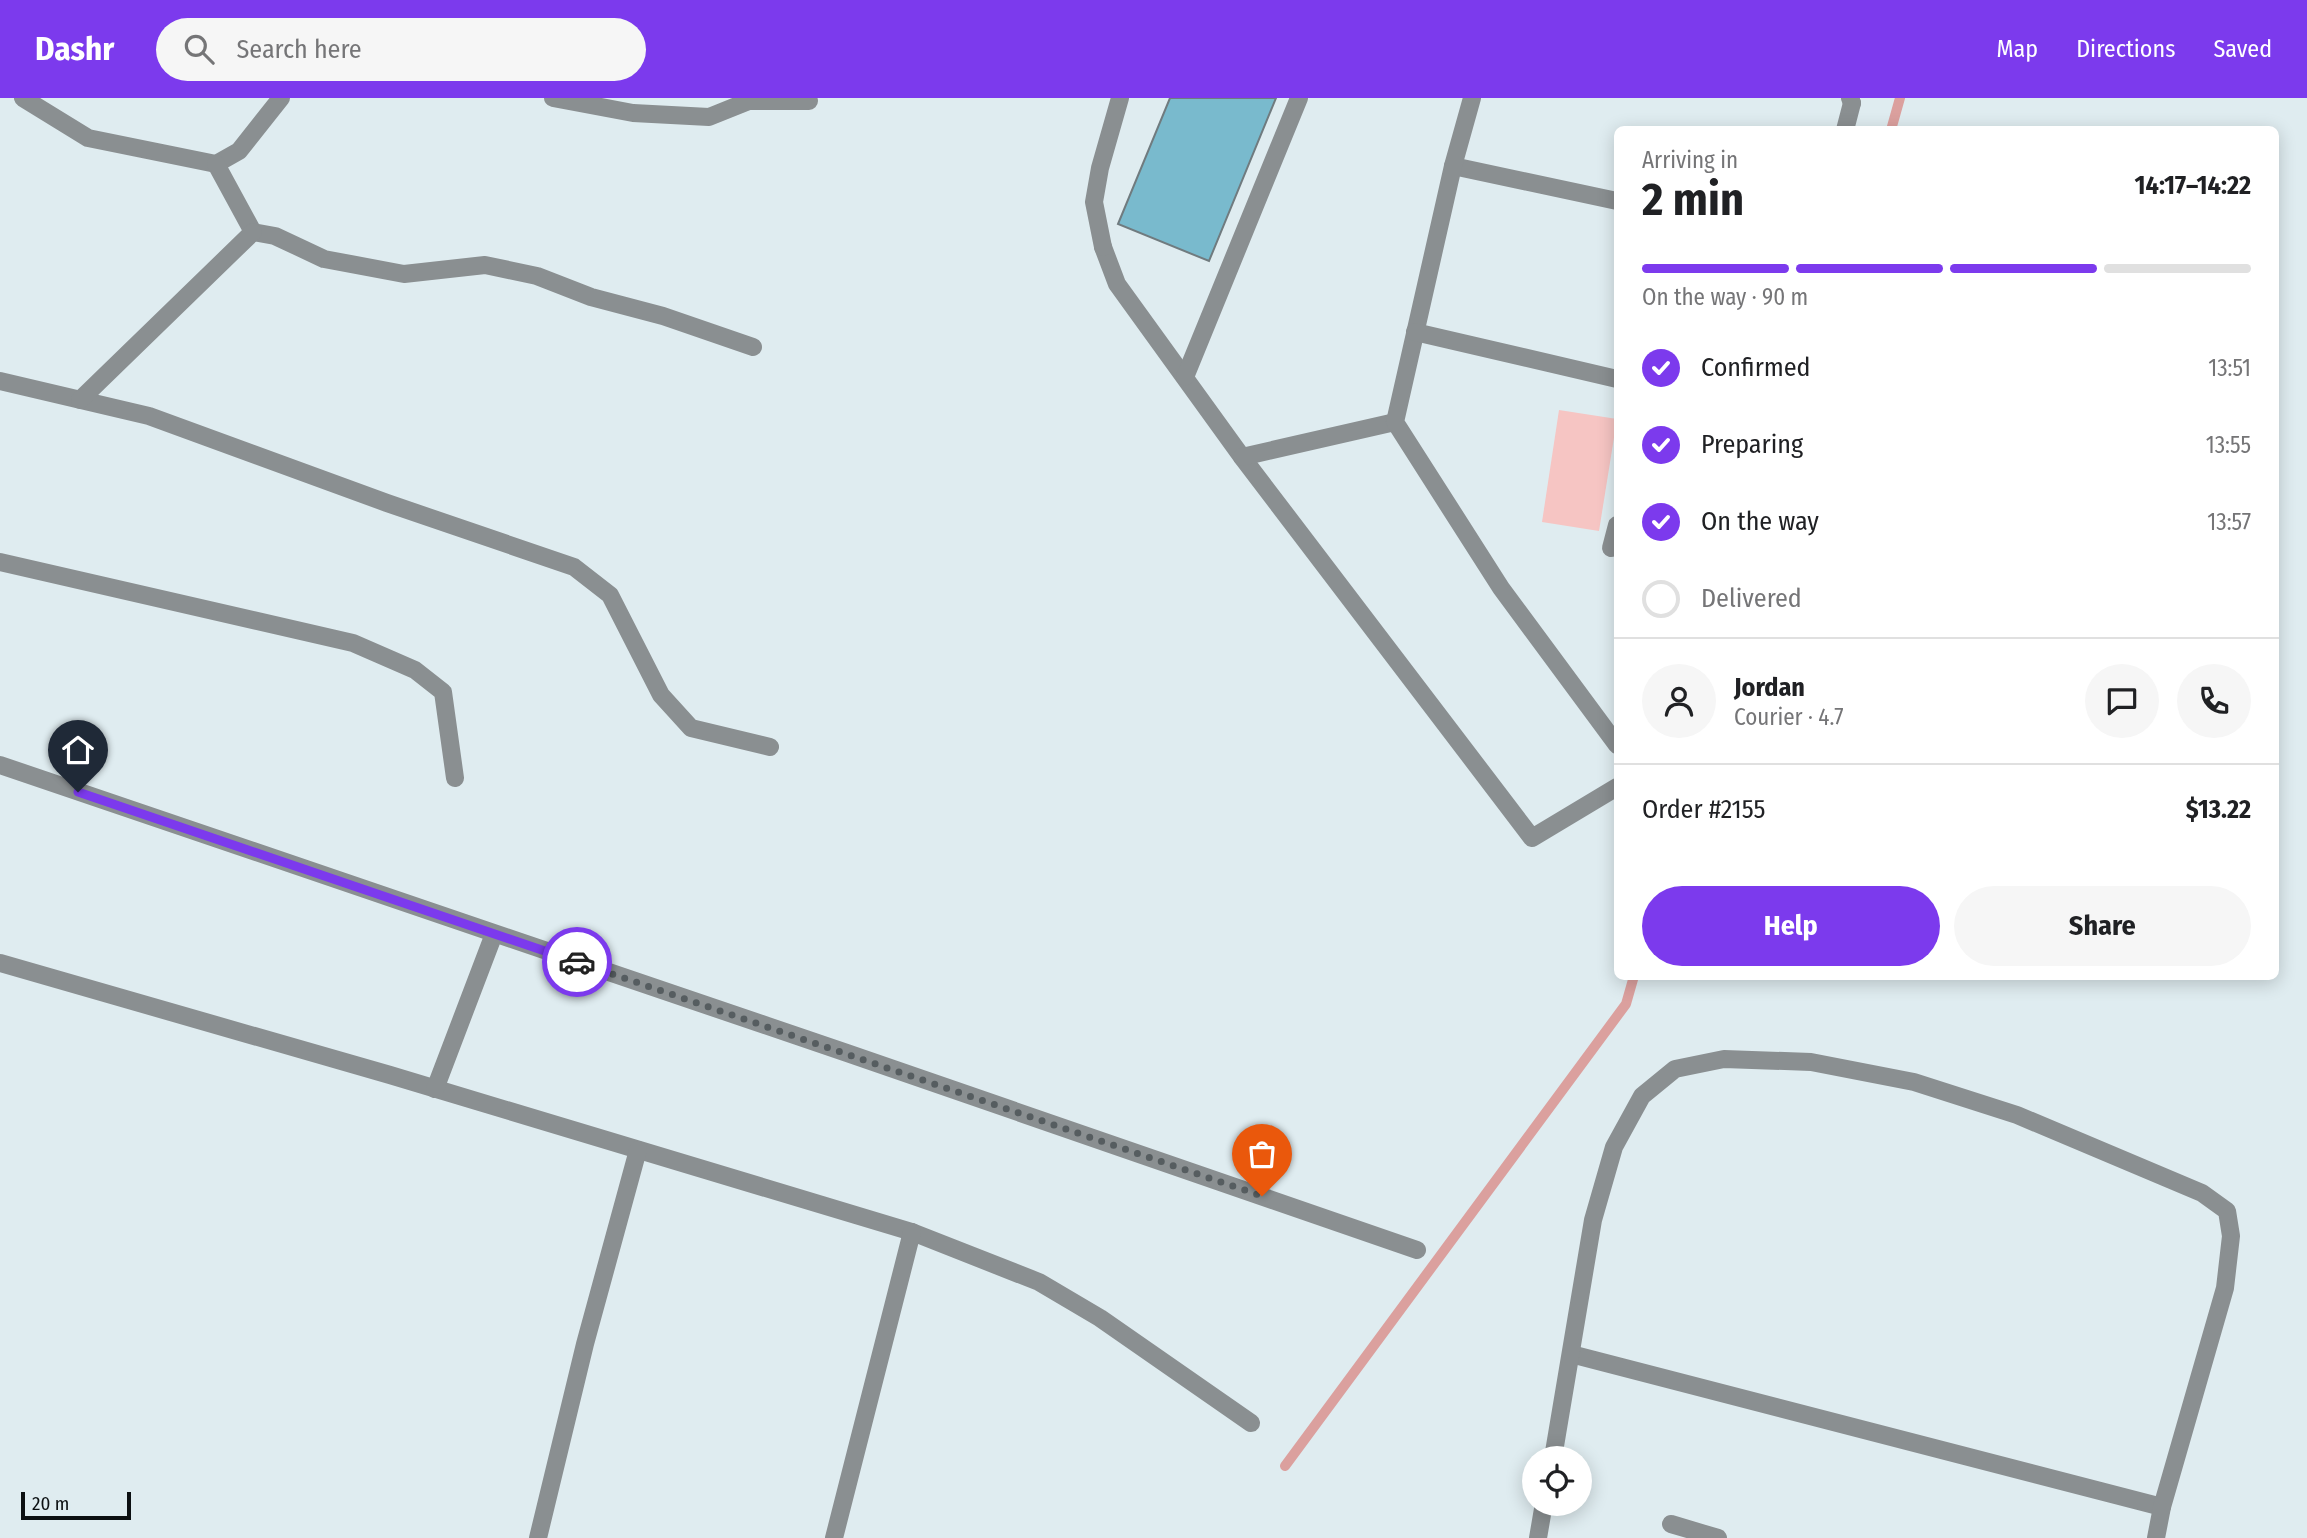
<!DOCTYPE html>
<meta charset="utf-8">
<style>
:root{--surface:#fff;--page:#f6f6f6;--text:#202124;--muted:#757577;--line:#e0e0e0;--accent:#7c3aed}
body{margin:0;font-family:"Fira Sans Condensed",sans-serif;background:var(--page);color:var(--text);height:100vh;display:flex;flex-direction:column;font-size:26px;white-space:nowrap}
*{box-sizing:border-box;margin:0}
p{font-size:23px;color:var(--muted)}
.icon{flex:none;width:38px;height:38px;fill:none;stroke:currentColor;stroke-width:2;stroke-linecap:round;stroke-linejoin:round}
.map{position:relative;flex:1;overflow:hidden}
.sheet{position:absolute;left:1614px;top:28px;width:665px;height:854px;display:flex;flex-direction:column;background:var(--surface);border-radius:10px;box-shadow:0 4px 18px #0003}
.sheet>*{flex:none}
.tools{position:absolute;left:1522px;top:1348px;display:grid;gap:14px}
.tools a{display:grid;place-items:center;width:70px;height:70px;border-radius:50%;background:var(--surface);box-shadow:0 4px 18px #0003;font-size:35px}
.scale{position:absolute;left:21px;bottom:18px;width:110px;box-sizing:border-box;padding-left:7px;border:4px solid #0c1012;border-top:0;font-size:19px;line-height:24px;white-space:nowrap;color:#0c1012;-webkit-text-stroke:5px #dfecf0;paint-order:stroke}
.pin{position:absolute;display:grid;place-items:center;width:60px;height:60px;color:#fff;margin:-72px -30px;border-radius:50% 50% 50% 0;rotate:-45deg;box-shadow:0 0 7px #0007}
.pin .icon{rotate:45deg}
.courier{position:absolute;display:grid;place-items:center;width:70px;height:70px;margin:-35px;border:5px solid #7c3aed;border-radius:50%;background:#fff;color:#222;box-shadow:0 2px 9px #0007}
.overview em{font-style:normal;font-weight:700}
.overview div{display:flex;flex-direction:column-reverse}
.overview{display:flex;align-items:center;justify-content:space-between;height:119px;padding:0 28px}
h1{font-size:46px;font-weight:700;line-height:52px}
.bar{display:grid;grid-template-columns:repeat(4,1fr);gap:10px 7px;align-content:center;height:84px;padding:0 28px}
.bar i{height:9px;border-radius:5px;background:var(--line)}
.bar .on{background:var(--accent)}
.bar p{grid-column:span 4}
.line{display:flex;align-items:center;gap:18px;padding:0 28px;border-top:2px solid var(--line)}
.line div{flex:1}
.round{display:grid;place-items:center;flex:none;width:74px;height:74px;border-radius:37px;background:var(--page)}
ol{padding:0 28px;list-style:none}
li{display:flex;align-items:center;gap:21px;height:77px}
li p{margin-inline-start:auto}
li .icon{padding:7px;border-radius:50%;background:var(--accent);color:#fff;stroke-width:4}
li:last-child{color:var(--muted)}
li i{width:38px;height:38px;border:4px solid var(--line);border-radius:50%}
.action{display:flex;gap:14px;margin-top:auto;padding:14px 28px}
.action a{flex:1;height:80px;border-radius:42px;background:var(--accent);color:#fff;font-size:28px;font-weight:700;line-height:80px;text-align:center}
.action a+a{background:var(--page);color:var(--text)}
header{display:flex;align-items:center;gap:42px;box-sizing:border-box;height:98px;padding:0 35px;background:var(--accent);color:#fff}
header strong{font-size:33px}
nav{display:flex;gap:38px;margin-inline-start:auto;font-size:24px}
.search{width:490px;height:63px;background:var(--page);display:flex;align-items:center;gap:18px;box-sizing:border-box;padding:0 24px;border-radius:38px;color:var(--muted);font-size:26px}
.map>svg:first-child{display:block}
.green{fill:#f6c5c3}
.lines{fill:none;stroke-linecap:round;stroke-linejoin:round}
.stream{stroke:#dba09e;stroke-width:10}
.building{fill:#79bacd;stroke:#707b7f;stroke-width:2}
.service{stroke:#8a8f91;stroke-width:18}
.minor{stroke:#8a8f91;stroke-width:18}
.done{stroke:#565d60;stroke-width:7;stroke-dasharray:0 12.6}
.route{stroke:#7c3aed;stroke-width:9}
</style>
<header>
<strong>Dashr</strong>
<div class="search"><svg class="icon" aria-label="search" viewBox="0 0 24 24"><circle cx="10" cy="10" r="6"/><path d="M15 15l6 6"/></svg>Search here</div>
<nav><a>Map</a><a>Directions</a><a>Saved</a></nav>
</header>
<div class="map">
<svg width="2307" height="1440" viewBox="0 0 2307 1440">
<rect width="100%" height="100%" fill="#dfecf0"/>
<path class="green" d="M1559,312L1617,321L1599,433L1542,424Z"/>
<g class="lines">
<g class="stream">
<path d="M1891,32L1900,0"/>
<path d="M1285,1368L1626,906L1634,878"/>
</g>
</g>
<path class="building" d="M1170,0H1276L1209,163L1118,126Z"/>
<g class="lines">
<g class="service">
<path d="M1845,32L1852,5"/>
<path d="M1453,68L1617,103"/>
<path d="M1103,149L1117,186L1242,359L1532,740L1617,689"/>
<path d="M1185,279L1299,0"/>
<path d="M1242,359L1395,324"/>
<path d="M1611,450L1617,427"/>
<path d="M1671,1426L1718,1440"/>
</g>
<g class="minor">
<path d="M23,0L88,40L216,66L239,53L281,0"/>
<path d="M553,0L633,15L709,19L749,3H809"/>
<path d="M1472,0L1453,68L1395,324L1501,490L1617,647"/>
<path d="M1850,0L1852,5"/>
<path d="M216,66L253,134"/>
<path d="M253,134L275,138L324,161L404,176L485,167L537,178L591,199L663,218L753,249"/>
<path d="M1103,149L1094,104L1100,70L1120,0"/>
<path d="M1415,234L1617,281"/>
<path d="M0,283L149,318L387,405L574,469L610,497L661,597L691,630L770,649"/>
<path d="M80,302L253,134"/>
<path d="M0,464L353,545L415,572L443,594L455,680"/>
<path d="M0,667L847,955L1417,1152"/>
<path d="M0,865L390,977L912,1134L1039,1184L1100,1220L1251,1325"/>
<path d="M435,991L494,836"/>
<path d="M1571,1256L2162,1409"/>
<path d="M1553,1360L1593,1122L1614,1049L1642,998L1675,971L1724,961L1811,964L1914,984L2017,1017L2202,1095L2227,1113L2231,1138L2225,1190L2162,1409L2156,1440"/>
<path d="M538,1440L585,1246L638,1052"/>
<path d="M834,1440L912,1134"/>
<path d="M1538,1440L1544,1405"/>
</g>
</g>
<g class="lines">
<path class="done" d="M577,864L1262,1098"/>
<path class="route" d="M78,694L577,864"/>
</g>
</svg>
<div class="tools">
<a><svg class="icon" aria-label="locate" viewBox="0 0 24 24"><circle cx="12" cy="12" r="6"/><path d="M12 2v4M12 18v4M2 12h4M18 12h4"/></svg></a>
</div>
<div class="scale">20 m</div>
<div class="pin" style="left:1262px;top:1098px;background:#ea580c"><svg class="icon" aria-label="bag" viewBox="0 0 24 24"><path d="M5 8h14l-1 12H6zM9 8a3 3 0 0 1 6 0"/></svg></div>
<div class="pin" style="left:78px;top:694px;background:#1f2937"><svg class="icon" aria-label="home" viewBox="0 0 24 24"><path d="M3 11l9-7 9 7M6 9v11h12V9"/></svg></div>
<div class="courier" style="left:577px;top:864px"><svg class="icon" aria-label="car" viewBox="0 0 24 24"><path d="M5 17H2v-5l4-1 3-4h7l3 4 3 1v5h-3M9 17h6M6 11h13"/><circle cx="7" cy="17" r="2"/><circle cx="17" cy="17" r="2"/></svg></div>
<section class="sheet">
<div class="overview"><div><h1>2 min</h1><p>Arriving in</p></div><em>14:17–14:22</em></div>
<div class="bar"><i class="on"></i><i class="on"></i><i class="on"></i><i></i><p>On the way · 90 m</p></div>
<ol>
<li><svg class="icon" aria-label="check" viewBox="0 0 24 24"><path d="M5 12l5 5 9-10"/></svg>Confirmed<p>13:51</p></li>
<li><svg class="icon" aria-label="check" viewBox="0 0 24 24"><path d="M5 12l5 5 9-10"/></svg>Preparing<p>13:55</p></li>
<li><svg class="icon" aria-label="check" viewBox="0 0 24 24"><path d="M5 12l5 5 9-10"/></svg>On the way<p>13:57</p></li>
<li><i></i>Delivered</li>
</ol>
<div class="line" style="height:126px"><a class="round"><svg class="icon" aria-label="person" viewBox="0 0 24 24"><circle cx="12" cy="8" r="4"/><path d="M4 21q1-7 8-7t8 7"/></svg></a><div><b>Jordan</b><p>Courier · 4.7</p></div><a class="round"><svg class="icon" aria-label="chat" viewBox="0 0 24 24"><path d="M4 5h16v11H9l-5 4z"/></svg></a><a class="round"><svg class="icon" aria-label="phone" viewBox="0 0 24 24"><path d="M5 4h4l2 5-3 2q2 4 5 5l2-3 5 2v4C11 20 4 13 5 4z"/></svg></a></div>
<div class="line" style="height:91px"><div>Order #2155</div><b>$13.22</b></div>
<div class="action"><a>Help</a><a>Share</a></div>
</section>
</div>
